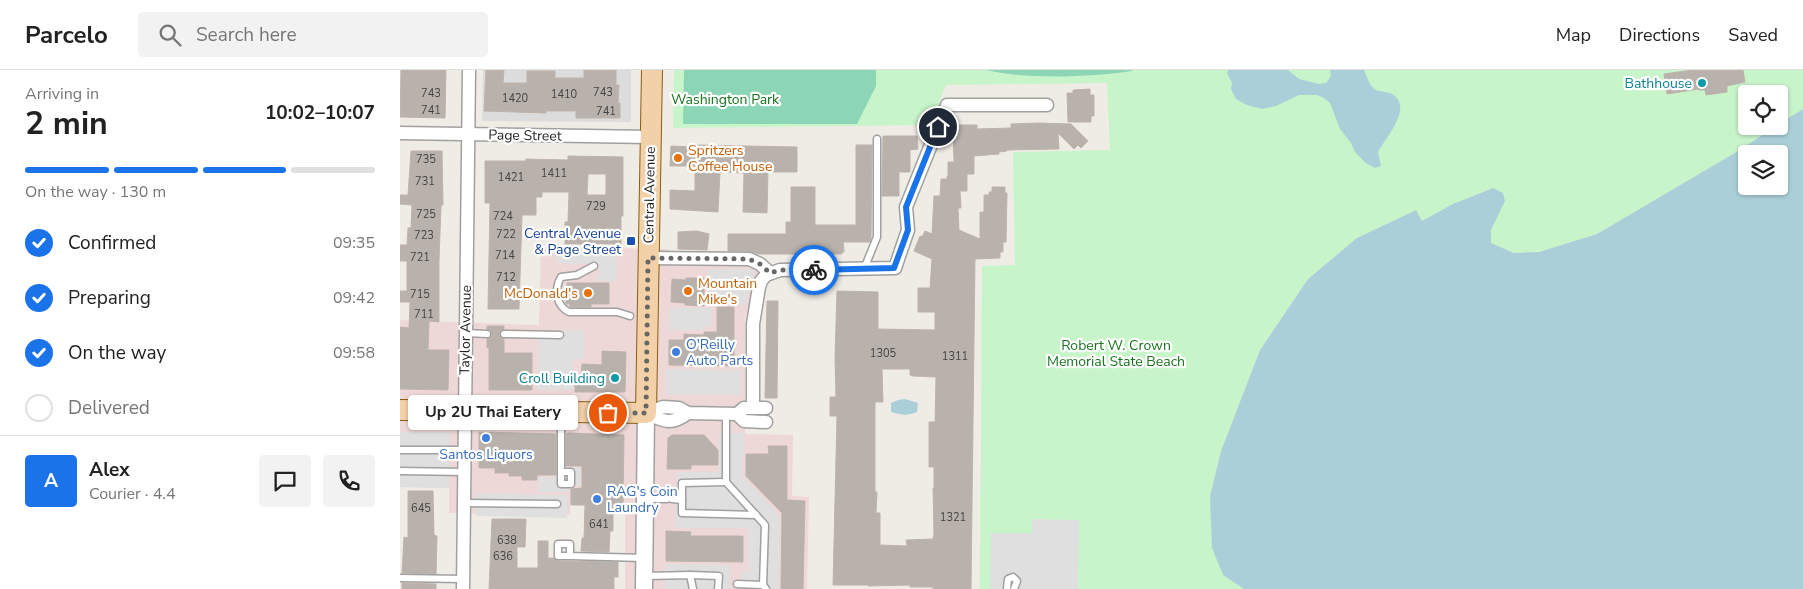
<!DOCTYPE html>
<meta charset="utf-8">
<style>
:root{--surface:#fff;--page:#f2f2f2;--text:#222;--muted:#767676;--line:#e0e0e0;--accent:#1a73e8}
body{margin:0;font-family:"Nunito Sans",sans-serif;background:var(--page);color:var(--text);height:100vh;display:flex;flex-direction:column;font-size:19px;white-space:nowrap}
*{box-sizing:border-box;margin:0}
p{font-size:16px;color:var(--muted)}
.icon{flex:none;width:28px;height:28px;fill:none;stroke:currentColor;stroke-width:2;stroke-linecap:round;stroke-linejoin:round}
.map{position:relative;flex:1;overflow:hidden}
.drawer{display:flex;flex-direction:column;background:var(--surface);width:400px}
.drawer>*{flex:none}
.tools{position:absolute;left:1338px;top:15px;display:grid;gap:10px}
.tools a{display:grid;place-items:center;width:50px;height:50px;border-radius:5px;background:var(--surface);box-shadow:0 1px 4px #0004;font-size:25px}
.pin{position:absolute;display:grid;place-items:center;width:42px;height:42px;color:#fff;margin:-21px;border:2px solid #fff;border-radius:50%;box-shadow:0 1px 5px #0007}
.courier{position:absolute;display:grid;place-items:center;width:50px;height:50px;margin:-25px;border:4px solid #1a73e8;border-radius:50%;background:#fff;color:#222;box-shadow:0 1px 6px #0007}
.bubble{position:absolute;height:35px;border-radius:5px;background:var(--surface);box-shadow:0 1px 4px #0004;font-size:16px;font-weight:700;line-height:35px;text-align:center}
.head em{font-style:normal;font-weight:700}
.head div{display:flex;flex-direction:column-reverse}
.head{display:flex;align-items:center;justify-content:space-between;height:85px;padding:0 25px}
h1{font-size:32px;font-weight:700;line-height:38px}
.bar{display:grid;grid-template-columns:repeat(4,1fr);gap:8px 5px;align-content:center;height:60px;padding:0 25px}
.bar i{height:6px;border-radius:4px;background:var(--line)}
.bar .selected{background:var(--accent)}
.bar p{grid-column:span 4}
.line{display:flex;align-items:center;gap:12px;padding:0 25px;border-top:1px solid var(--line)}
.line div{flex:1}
.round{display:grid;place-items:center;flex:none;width:52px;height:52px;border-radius:5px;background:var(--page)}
ol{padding:0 25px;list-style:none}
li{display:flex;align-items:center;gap:15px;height:55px}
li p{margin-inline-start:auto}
li .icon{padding:5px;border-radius:50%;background:var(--accent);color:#fff;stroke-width:4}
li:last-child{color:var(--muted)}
li i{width:28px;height:28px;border:2px solid var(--line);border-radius:50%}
header{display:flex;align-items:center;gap:30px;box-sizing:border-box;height:70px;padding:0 25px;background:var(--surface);border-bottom:1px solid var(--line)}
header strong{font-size:24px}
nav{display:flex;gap:28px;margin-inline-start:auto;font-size:18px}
.search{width:350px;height:45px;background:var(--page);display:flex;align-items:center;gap:12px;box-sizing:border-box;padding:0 18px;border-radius:5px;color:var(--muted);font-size:19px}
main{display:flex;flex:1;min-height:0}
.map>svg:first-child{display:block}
.residential{fill:#dddcdc}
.commercial{fill:#eed8d7}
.park{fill:#c8f4ca}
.pitch{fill:#8dd5b7}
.parking{fill:#dfdfdf}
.water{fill:#abcfd8;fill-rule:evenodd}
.building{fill:#b8b1ac;stroke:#bfb3aa;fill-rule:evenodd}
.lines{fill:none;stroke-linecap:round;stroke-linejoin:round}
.service-casing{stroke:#a0a0a0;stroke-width:9}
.minor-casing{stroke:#a0a0a0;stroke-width:15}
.tertiary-casing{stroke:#a0a0a0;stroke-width:19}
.primary-casing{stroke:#8a5e10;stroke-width:22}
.service{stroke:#fff;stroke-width:6}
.minor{stroke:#fff;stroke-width:12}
.tertiary{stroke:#fff;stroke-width:16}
.primary{stroke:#f2d0a8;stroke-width:20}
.done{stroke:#686765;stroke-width:5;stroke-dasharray:0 9}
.route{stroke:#1a73e8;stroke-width:6}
.culture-dot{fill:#0f9aa8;stroke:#fff;stroke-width:2}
.food-dot{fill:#e8710a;stroke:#fff;stroke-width:2}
.transit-dot{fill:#1a4fb4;stroke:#fff;stroke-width:2}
.shop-dot{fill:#3f7fe0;stroke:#fff;stroke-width:2}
.labels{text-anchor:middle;stroke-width:4.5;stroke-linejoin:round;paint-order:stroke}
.number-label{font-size:11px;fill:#454442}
.culture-label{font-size:14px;fill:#0d838f;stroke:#fff;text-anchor:end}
.park-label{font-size:14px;fill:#17731c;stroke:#fff}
.street-label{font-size:14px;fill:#1f1f1f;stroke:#fff}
.food-label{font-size:14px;fill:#c56008;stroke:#fff;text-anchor:start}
.transit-label{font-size:14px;fill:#164399;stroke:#fff;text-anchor:end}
.shop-label{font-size:14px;fill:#366cbe;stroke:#fff;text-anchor:start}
</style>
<header>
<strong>Parcelo</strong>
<div class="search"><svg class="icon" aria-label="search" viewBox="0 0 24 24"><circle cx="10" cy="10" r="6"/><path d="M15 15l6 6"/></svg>Search here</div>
<nav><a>Map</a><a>Directions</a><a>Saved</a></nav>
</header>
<main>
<section class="drawer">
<div class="head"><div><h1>2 min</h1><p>Arriving in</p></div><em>10:02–10:07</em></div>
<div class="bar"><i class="selected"></i><i class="selected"></i><i class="selected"></i><i></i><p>On the way · 130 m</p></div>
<ol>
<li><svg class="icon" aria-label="check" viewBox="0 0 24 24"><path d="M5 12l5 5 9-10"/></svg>Confirmed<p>09:35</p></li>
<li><svg class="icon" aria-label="check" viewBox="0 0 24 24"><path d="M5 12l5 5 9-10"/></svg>Preparing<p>09:42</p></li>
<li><svg class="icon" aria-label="check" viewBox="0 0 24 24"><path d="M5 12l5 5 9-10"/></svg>On the way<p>09:58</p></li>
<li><i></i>Delivered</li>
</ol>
<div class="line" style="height:90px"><b class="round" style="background:var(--accent);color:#fff">A</b><div><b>Alex</b><p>Courier · 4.4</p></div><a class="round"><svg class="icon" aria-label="chat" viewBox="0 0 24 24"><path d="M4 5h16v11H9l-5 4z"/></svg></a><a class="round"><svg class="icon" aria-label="phone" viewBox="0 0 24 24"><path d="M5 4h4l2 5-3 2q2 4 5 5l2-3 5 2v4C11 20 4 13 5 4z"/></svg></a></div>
</section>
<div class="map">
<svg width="1403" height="519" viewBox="0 0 1403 519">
<rect width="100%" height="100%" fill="#efece6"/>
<path class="residential" d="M83,0H231V52L82,51Z"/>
<path class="commercial" d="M141,177L269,179L270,195H353L359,198L345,250V364L393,365L392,426L409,427L407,519H225V434H170V445L49,443V418L0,417V250L139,255Z"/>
<path class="park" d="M274,0H1403V39L1379,54V24H1346V56H1376L1338,81L1197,164L1139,182L1114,183L1091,173V160L1104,131L1092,118L1054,134L1022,151L1016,140L957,168L908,209L860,280L821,381L810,426L823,505L844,519H580L582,196L615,195L613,82L710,80L707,13L546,15L530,55L273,58Z"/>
<g class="pitch">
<path d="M284,0H476V16L457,54H283Z"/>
<path d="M586,0H732V1C689,7 628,10 586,0Z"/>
</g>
<g class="parking">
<path d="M156,183L217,184L216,211H194L199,204V194L156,193Z"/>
<path d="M307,199H355L345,235L307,234Z"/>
<path d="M269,238H312V256H304V260H269Z"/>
<path d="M138,260H184V289H173V320H138Z"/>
<path d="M266,299L341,300L340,325H266Z"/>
<path d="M0,362H50L49,418L0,417Z"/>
<path d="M319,363H344L343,406L379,445V519H340L341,502L348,501V458H275L276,402H319Z"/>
<path d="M158,364H167L166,397L181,398V416H169V422H138V407H157Z"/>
<path d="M76,423L167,425V448L76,446Z"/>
<path d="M632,449L679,450L678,519H590L591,463H632Z"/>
<path d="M265,494L330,495V519H265Z"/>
</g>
<g class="water">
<path d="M828,0H888L899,9L919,14L926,13L931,6L930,0H964C968,8 970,20 980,21C984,22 988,22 992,24C1014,37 986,67 978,82L981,96L975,98L966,93L955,82L951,73L940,59L930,33L924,28L917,25H899L876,36L862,39L847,35L836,29L831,19L832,13L827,3Z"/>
<path d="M1403,39V519H844L823,505L812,478L810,426L821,381L860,280L908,209L957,168L1016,140L1022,151L1053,134L1093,118L1103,123L1105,131L1091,160V173L1114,183L1139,182L1197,164L1338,81L1376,56H1379V54ZM1346,84H1379V116H1346Z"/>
<path d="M505,329L518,333L517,342C508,346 501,345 491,342V333L498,330Z"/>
</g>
<g class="building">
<path d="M1,0H46L45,48L0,47Z"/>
<path d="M86,0H104L103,13H127V1H155V8H184V0H216V15H219L218,33H220V48H176V41H146V43L84,41Z"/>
<path d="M1293,0H1343L1345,12L1327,16V22L1306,25L1305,20H1299V19L1267,24L1264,4Z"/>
<path d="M690,19V25H694V46H691V52H668L667,23H673V20Z"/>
<path d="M638,53L671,54L688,71L681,78L678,75L674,79L658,63L659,79L607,80V81L599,82V84L574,86V104H567V121H560L561,138H558L559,160L580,169V142H584V125H589V122H592V117H605V123H607L606,172H603V182H600V188L575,189L571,519H533V517H510V515L468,516V515H433L437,346H430V327H436L435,288L437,221L478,222V259L535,260V242H518V218H530L532,189L514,181L520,166L522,167L525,161L532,164L534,126H540L541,109H547V106H548V92H554L553,58H556V55H577V59L611,58V54ZM482,299H510V305L513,306L536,307L535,352H529V397H534V418H533L534,464L533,469L506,470L507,476L480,475V443H476L477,422H475V332H483Z"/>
<path d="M483,66H517L518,79L510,80V102H499V126H482Z"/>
<path d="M295,75L397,77V102H368L367,143L343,142L344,103L320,102L318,142L270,139V120L295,121V96H270L271,76L295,77Z"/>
<path d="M456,75H472L471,168L470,172H443L444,182H442V184H358L349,181H328V164H386V152H391V117H415V155H456Z"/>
<path d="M11,81H42L43,135H41L39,192V252L29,251L28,280H49L48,320L0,319V257L9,258L10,232H0V221H7V191H0V175H7L8,158H11L12,135L0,134V125H8Z"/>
<path d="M168,86L223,87V146H221V174H165V152H168L169,122H142V127H136V145H122L119,239H88L90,133H85V91H126V89L168,90ZM188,104H206V125H187Z"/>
<path d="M297,161L309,164L307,180L278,179V162Z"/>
<path d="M286,208H304V236L285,235V233L271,232L272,209L286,210Z"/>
<path d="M167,213H209V234H191V237H170V234H166Z"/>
<path d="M367,231H378L377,328H365Z"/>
<path d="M317,237H334V296L269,295V270H284V264L304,265V262H317Z"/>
<path d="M87,256H104V259L100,261L99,264L101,268L104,269V283H132V320H89V278H87V269L91,267L92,264L87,259Z"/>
<path d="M202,281L226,282L225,322H175V305H181L182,294L202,295Z"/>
<path d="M79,362L156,364V405H137V410H122V406H109V403H95V398H79Z"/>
<path d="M168,363L224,365L223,436H213V461H210L209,482L181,481L182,468H184L185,435H171V419L182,418V396H166V364Z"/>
<path d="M272,365H304L318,380V395H291V399H267L268,368Z"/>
<path d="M368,376H387V430L405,431L403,519H381L382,443L346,406V384H369Z"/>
<path d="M8,421H33L34,465L37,466L36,504L2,503L4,467L8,468Z"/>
<path d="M92,449H126L125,477H117V498H138V471H148V488H154L158,491L218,492V507H214V519H89Z"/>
<path d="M266,461L291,462L290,466H343V492L266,491Z"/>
<path d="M2,513L36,514V519H2Z"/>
</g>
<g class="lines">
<g class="service-casing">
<g id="service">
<path d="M194,196L177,205L161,207C154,219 156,236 169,242H217L230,246"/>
<path d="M464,199L477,167V69"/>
<path d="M66,263L87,264"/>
<path d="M104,264L160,265"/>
<path d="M326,344V412L365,455L363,515L366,519"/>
<path d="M0,380H65"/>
<path d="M0,401L65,402"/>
<path d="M161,402V414H171V402H161V344"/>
<path d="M326,412L282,413V443L356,445"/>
<path d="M245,429H267"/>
<path d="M272,429L282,430"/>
<path d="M64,433L157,434"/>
<path d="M170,486H158V474H170V486L244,488"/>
<path d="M290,505L319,506L318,519"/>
<path d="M246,506L290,505L293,519"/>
<path d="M0,508L63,509"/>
<path d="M337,514L363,515"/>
<path d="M607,519L608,509L613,507L617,511L614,519"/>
</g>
</g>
<g class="minor-casing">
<g id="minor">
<path d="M0,63L250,67"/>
<path d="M248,188L349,189L360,194L370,203"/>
<path d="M353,338V254L359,217L361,211L366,205L380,200L495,198L508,160L506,137L547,35H647"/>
<path d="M246,343L263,337L279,338L288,343L337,344L344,338H366"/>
<path d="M246,343C263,351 271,356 288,343"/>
<path d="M337,344L344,351L366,352"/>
<path d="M63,519L69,0"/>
</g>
</g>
<g class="tertiary-casing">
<path id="tertiary" d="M244,519L246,343"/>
</g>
<g class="primary-casing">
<path id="primary" d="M0,340L246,343L252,0"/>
</g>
<use href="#service" class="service"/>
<use href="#minor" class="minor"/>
<use href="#tertiary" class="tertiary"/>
<use href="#primary" class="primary"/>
</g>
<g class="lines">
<path class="done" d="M208,343H246L248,188L349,189L360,194L370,203L380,200H414"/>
<path class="route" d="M414,200L494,198L508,160L506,137L538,57"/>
</g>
<g class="culture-dot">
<circle cx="1302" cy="13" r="5"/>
<circle cx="215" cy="308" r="5"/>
</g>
<g class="food-dot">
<circle cx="278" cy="88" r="5"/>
<circle cx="288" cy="221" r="5"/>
<circle cx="188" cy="223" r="5"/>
</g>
<rect class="transit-dot" x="226" y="166" width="10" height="10" rx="2.5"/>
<g class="shop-dot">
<circle cx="276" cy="282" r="5"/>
<circle cx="86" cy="368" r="5"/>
<circle cx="197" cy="429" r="5"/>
</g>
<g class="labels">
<g class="number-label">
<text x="203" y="26">743</text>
<text x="31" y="27">743</text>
<text x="164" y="28">1410</text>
<text x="115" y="32">1420</text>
<text x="31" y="44">741</text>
<text x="206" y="45">741</text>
<text x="26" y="93">735</text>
<text x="154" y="107">1411</text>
<text x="111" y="111">1421</text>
<text x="25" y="115">731</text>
<text x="196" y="140">729</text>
<text x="26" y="148">725</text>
<text x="103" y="150">724</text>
<text x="106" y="168">722</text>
<text x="24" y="169">723</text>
<text x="105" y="189">714</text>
<text x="20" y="191">721</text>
<text x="106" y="211">712</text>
<text x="20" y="228">715</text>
<text x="24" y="248">711</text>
<text x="483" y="287">1305</text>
<text x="555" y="290">1311</text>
<text x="21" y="442">645</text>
<text x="553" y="451">1321</text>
<text x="199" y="458">641</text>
<text x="107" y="474">638</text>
<text x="103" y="490">636</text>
</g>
<g class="culture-label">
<text x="1292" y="18">Bathhouse</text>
<text x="205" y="313">Croll Building</text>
</g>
<g class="park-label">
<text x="325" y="34">Washington Park</text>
<text x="716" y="280">Robert W. Crown<tspan x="716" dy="16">Memorial State Beach</tspan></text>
</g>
<g class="street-label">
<text transform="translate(125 65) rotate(1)" y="5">Page Street</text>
<text transform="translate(249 125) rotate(-89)" y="5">Central Avenue</text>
<text transform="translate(65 260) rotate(-89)" y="5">Taylor Avenue</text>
</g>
<g class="food-label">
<text x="288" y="85">Spritzers<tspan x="288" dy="16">Coffee House</tspan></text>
<text x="298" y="218">Mountain<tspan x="298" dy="16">Mike's</tspan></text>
<text x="178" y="228" text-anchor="end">McDonald's</text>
</g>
<g class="transit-label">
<text x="221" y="168">Central Avenue<tspan x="221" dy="16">&amp; Page Street</tspan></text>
</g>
<g class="shop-label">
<text x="286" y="279">O'Reilly<tspan x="286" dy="16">Auto Parts</tspan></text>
<text x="86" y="389" text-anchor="middle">Santos Liquors</text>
<text x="207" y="426">RAG's Coin<tspan x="207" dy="16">Laundry</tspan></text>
</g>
</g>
</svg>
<div class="tools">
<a><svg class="icon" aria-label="locate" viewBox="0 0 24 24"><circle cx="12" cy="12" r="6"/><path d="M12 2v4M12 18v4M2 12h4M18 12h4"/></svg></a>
<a><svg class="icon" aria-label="layers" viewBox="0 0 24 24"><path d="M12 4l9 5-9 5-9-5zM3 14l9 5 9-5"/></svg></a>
</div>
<div class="pin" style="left:208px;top:343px;background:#ea580c"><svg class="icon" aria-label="bag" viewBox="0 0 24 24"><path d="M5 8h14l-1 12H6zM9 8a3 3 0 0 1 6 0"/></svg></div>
<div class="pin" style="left:538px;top:57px;background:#1f2937"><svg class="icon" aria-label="home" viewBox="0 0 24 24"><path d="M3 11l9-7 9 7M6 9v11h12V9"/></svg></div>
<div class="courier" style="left:414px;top:200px"><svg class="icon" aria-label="bike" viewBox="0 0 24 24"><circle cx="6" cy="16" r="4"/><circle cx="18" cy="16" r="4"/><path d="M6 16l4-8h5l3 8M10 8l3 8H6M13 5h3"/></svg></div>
<div class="bubble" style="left:8px;top:325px;width:170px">Up 2U Thai Eatery</div>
</div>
</main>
